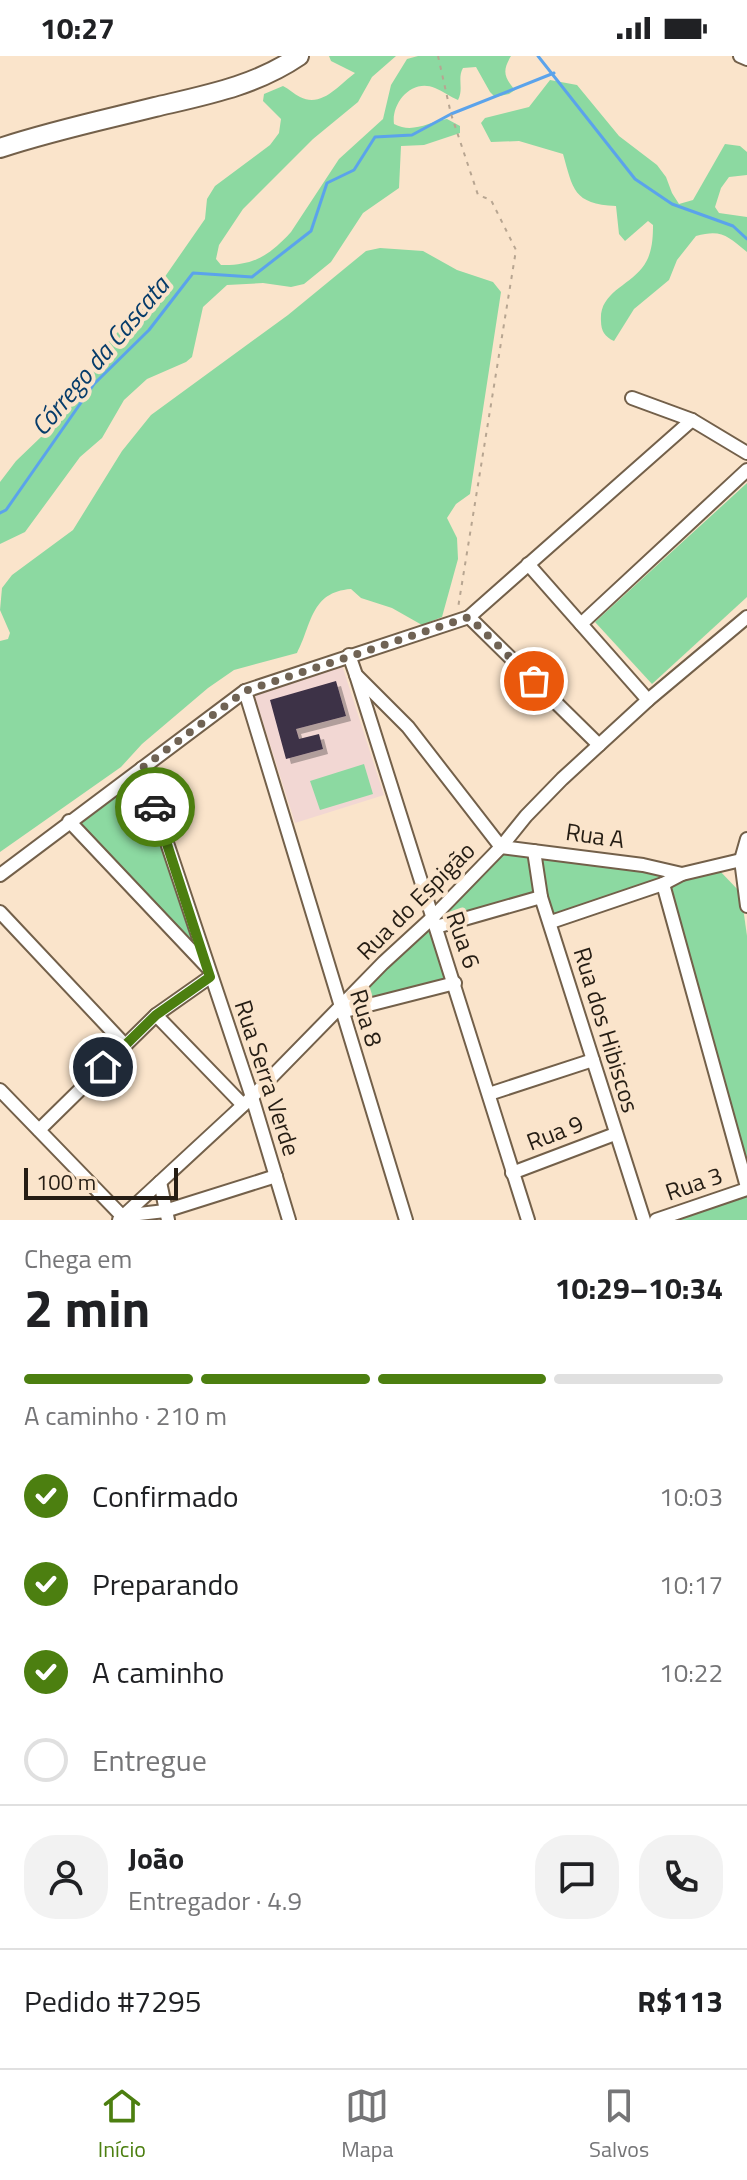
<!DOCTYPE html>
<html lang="pt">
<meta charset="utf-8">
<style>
:root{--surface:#fff;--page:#f2f2f2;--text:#202124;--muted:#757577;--line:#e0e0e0;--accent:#4c7f10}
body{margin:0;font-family:"Titillium Web",sans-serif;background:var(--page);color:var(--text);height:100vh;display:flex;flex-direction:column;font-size:30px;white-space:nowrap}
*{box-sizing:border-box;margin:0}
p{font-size:26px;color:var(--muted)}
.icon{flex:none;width:44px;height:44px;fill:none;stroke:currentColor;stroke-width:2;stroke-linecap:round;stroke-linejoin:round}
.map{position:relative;height:1164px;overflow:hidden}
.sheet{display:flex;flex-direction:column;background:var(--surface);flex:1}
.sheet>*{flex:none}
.scale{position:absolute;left:24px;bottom:20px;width:154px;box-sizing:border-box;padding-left:8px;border:4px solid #251d14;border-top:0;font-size:22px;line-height:28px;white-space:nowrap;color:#251d14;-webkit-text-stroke:6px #fae4cb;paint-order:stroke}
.pin{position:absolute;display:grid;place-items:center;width:68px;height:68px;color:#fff;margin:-34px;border:4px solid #fff;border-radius:50%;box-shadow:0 2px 8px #0007}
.courier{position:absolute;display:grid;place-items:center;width:80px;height:80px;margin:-40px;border:6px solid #4c7f10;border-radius:50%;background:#fff;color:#222;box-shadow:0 2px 10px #0007}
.overview em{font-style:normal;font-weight:700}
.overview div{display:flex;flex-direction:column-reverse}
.overview{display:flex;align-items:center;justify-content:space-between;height:136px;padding:0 24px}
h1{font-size:52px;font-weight:700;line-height:60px}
.bar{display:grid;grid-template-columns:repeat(4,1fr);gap:12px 8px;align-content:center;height:96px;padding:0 24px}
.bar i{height:10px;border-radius:6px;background:var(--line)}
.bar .active{background:var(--accent)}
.bar p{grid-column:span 4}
.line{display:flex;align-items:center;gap:20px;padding:0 24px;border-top:2px solid var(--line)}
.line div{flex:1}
.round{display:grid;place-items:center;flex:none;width:84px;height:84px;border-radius:32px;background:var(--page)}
ol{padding:0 24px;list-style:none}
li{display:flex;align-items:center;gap:24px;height:88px}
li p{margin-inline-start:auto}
li .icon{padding:8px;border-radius:50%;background:var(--accent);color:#fff;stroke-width:4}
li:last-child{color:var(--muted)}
li i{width:44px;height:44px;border:4px solid var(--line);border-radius:50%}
.status{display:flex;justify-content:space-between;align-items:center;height:56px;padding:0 40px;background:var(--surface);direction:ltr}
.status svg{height:22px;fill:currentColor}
.tabs{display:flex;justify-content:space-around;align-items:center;height:112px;border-top:2px solid var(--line);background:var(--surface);font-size:22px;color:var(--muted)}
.tabs a{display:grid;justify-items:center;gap:4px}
.tabs .active{color:var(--accent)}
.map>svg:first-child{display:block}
.education{fill:#f2d7d3}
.green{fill:#8cd9a1}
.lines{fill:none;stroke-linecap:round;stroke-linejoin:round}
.stream{stroke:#5ba3eb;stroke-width:3}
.building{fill:#3d3046;filter:url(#shadow)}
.street-casing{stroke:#73604a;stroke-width:16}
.secondary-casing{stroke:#73604a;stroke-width:22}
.path{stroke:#b7a591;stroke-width:2;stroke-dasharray:4 6;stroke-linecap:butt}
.street{stroke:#fff;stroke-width:12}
.secondary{stroke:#fff;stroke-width:18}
.done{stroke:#706354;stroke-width:8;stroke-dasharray:0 14.4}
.route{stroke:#4c7f10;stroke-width:10}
.labels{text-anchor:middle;stroke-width:8;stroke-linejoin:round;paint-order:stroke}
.street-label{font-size:24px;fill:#251d14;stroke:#fae4cb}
.water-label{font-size:26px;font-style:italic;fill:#063c6a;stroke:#fae4cb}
</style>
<div class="status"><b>10:27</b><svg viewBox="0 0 49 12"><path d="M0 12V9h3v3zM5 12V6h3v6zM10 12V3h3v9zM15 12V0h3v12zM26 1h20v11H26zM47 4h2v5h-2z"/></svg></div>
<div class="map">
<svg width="747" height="1164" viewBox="0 0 747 1164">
<defs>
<filter id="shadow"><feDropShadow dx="5" dy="5" stdDeviation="0" flood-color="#0004"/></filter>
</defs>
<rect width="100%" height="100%" fill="#fae4cb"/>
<path class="education" d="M341,606L384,739L295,767L253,635Z"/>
<g class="green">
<path d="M329,0H396L372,21L358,46L313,83L243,153L219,189L216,203L221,209C253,210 269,200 291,176L339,103L383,63L391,29L407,3L418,0H511C502,15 504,21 515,34L509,38L495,41L490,36L476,11L463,12C457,22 464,33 458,44C450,41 443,35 435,32C412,22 391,47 394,68C413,78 428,66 447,63L460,70V77L424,89L401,90L399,132L363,157L331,206L304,228L291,231L263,227L227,229L203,251L192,301L186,306L147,323L124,344L102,382L80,401L25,476L0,488V426L16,405L67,356L101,304L108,286L146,248L205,163L207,143L215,130L270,89L279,77L281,63L263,45L264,38L283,30C289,33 294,38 300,41C322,52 339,29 355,17L331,5Z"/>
<path d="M550,24L577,29L619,80L657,109L666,121L672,137L679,148L693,144L725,88L740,90L747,96V119L729,121L721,132L715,151L719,157L747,161V196C727,180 722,173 696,180L677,204L669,224L634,253L614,285C605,281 601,275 601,265C599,237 627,231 642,212C652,200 653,183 653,169L648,165L625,185L619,178L616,150C573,148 573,133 563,98L519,85L491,86L481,67L485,62L529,51Z"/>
<path d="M380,192L423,195L457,214L493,226L501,236L470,438L456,448L447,462L457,482L458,503L442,561L422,569L392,552L361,542L351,533C310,536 312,569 297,597L234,614L208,632L142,688L121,711L0,796V585L8,583L10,577L0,554L2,532L12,519L73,474L122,395L151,359L288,259L366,195Z"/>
<path d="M747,427V541L652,628L595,566Z"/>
<path d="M364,708L373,738L320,754L310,725Z"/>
<path d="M142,716L201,899L72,765Z"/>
<path d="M501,795L534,800L539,840L490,854L441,862Z"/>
<path d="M536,797L680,818L550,861Z"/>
<path d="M717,812L741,837L747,880V1130L666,831L680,821Z"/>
<path d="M432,865L453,926L341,953Z"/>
<path d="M747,1135V1164H656Z"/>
</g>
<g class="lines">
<g class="stream">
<path d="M538,0L635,123L672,148L733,170L747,183"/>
<path d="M0,457L6,454L94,328L149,274L193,217L252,221L311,175L327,127L354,114L375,81L412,79L451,58L554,17"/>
</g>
</g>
<path class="building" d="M336,625L346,660L296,673L299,683L319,678L323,693L286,703L270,644Z"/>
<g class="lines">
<g class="street-casing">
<g id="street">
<path d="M740,0L747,3"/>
<path d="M632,342L692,364L747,397"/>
<path d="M528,508L648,644"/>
<path d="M469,561L599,689"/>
<path d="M581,568L747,414"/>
<path d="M349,599L356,619L408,671L501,791L643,809L682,818"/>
<path d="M356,619L528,1164"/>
<path d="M245,635L406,1164"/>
<path d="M142,712L252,1041L289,1164"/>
<path d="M69,765L207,911"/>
<path d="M747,783L741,804L747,850"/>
<path d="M534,795L541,841L644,1164"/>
<path d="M0,819L245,635L469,561L692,364"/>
<path d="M663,828L747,1131"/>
<path d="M0,856L125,989"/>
<path d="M551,866L663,828L682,818L741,804"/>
<path d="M436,871L541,841"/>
<path d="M341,956L455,927"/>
<path d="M156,959L243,1049"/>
<path d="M0,1034L122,1160L165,1155L276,1120"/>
<path d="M489,1038L593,1004"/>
<path d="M39,1074L156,959L210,921"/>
<path d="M512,1117L615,1078"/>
<path d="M160,1126L168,1164"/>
<path d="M119,1164L252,1041L383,907L432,862L501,791L526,760L562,723L648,644L747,561"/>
<path d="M656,1164L747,1133"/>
</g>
</g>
<g class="secondary-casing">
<path id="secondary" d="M0,92C51,75 103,64 155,51C206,39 255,30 299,0"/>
</g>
<path class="path" d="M438,0L451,58L478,139L491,144L516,194L458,552"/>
<use href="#street" class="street"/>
<use href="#secondary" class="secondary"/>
</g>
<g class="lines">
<path class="done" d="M155,751L142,712L245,635L469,561L534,625"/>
<path class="route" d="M103,1011L156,959L210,921L155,751"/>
</g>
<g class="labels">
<g class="street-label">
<text transform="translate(595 780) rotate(8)" y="8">Rua A</text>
<text transform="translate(416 845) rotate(-45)" y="8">Rua do Espigão</text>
<text transform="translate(463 884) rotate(71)" y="8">Rua 6</text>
<text transform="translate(366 962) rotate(73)" y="8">Rua 8</text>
<text transform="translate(606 974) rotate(73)" y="8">Rua dos Hibiscos</text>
<text transform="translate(267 1022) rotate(72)" y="8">Rua Serra Verde</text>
<text transform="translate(555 1077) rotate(-21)" y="8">Rua 9</text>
<text transform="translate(694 1128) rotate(-19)" y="8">Rua 3</text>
</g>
<g class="water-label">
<text transform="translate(100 300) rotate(-50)" y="9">Córrego da Cascata</text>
</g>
</g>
</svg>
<div class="scale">100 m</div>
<div class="pin" style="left:534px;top:625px;background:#ea580c"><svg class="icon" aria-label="bag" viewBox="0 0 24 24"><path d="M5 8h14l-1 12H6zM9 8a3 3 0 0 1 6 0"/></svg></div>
<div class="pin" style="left:103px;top:1011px;background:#1f2937"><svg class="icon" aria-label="home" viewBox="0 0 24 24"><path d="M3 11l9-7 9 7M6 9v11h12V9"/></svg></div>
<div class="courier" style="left:155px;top:751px"><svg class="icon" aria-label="car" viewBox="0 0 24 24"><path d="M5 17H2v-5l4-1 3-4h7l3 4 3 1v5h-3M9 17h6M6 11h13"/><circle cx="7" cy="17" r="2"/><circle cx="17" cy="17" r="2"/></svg></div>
</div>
<section class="sheet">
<div class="overview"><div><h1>2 min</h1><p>Chega em</p></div><em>10:29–10:34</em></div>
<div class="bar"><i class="active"></i><i class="active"></i><i class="active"></i><i></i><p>A caminho · 210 m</p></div>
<ol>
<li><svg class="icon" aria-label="check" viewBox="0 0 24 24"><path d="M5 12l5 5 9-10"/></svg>Confirmado<p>10:03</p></li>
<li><svg class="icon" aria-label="check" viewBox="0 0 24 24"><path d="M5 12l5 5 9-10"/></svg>Preparando<p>10:17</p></li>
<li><svg class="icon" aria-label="check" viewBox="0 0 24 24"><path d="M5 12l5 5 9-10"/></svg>A caminho<p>10:22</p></li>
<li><i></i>Entregue</li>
</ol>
<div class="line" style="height:144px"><a class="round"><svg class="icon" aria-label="person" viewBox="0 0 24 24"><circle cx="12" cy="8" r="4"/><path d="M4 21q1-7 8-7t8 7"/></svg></a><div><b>João</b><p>Entregador · 4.9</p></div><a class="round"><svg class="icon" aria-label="chat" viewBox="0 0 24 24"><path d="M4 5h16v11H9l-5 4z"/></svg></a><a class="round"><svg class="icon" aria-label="phone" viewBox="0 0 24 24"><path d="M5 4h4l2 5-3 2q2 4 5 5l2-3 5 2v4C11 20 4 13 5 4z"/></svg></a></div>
<div class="line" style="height:104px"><div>Pedido #7295</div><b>R$113</b></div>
</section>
<nav class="tabs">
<a class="active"><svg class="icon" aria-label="home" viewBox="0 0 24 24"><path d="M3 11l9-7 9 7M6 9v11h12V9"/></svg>Início</a>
<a><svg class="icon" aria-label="map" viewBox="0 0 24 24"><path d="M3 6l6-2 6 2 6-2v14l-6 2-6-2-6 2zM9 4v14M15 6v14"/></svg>Mapa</a>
<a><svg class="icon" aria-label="saved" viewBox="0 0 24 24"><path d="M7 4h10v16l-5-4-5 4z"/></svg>Salvos</a>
</nav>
